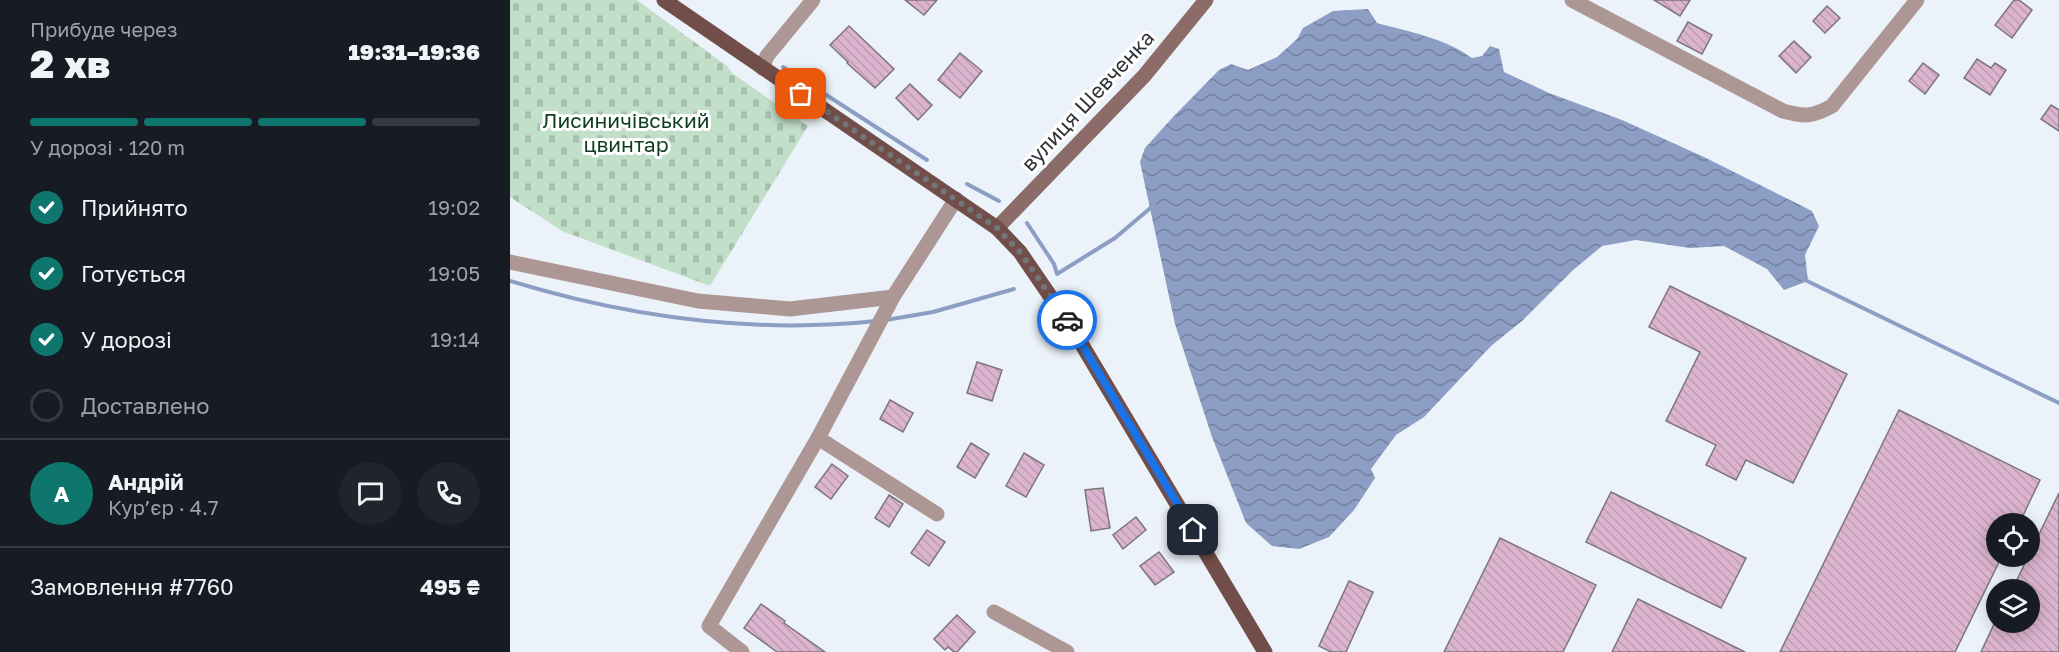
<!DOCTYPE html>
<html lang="uk">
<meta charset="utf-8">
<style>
:root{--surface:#171b24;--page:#20242c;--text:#f1f3f6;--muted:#9ea1a6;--line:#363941;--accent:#0f766e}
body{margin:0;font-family:"Golos Text",sans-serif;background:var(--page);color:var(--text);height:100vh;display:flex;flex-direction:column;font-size:22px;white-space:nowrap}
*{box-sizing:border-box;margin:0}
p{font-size:20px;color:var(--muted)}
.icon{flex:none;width:33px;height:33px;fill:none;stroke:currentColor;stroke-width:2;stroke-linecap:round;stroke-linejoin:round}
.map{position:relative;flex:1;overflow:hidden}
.sheet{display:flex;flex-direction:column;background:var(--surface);width:510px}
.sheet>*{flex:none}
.fabs{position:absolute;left:1476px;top:513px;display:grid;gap:12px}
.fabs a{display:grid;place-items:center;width:54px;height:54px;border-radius:50%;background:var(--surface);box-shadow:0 3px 15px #0003;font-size:30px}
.pin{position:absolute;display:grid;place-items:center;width:51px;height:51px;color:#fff;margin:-26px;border-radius:12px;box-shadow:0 3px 9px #0006}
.courier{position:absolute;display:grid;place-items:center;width:60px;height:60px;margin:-30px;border:4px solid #1a73e8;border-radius:50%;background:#fff;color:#222;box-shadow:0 2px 8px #0007}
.head em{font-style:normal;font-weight:800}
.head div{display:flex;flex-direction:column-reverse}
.head{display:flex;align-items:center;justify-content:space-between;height:102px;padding:0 30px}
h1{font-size:39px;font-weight:800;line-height:45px}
.bar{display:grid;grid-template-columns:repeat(4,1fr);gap:9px 6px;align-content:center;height:72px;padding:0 30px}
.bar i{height:8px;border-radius:4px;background:var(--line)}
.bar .active{background:var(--accent)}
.bar p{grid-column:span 4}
.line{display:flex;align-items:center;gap:15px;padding:0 30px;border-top:2px solid var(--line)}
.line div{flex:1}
.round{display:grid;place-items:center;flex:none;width:63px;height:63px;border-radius:32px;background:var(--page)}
ol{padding:0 30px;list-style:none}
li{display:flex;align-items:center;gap:18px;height:66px}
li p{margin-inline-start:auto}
li .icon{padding:6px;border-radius:50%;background:var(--accent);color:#fff;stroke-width:4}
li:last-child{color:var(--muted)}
li i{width:33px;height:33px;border:3px solid var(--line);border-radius:50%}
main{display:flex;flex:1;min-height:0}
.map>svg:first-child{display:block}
.cemetery{fill:url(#cemetery-stones)}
.water{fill:url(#water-waves)}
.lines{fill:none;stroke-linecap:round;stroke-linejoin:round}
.stream{stroke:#8c9ec3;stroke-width:4}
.building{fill:url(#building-back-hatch);stroke:#7c767a;stroke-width:1.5}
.street{stroke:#ad9795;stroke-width:15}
.secondary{stroke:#8b6c69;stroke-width:15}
.primary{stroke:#724e4a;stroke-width:15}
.done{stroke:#72767a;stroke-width:6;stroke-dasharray:0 10.8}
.route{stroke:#1a73e8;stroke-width:8}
.labels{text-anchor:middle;stroke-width:6;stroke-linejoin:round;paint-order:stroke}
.street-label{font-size:21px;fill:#313336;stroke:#fff}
.park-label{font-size:21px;fill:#0d3e22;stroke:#fff}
</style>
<main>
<section class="sheet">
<div class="head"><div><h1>2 хв</h1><p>Прибуде через</p></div><em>19:31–19:36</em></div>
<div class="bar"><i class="active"></i><i class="active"></i><i class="active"></i><i></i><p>У дорозі · 120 m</p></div>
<ol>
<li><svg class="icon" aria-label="check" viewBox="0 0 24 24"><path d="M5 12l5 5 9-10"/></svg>Прийнято<p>19:02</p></li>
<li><svg class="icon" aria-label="check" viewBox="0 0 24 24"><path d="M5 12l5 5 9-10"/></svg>Готується<p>19:05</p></li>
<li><svg class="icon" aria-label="check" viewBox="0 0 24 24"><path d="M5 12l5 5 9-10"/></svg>У дорозі<p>19:14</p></li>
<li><i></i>Доставлено</li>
</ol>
<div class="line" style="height:108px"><b class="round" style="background:var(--accent);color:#fff">А</b><div><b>Андрій</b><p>Кур’єр · 4.7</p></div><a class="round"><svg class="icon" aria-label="chat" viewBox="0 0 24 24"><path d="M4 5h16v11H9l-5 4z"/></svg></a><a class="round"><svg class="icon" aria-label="phone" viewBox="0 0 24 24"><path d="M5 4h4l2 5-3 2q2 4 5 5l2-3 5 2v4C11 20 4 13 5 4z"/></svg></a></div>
<div class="line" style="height:78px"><div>Замовлення #7760</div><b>495 ₴</b></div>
</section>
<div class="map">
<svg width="1549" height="652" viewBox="0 0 1549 652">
<defs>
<pattern id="cemetery-stones" width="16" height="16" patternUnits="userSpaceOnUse" patternTransform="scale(1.5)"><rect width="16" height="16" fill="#c2dfca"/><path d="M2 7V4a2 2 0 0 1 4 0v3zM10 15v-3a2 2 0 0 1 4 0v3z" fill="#a7c0ae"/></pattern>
<pattern id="water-waves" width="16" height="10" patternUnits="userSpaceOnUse" patternTransform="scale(1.5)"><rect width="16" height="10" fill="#8c9ec3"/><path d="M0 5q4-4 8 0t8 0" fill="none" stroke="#73819f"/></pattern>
<pattern id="building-back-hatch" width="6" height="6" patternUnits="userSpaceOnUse" patternTransform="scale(1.5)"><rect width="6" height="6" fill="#dcb4d0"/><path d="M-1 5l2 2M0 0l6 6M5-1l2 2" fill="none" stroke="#bd9bb3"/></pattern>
</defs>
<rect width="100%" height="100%" fill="#ecf2f9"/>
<path class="cemetery" d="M0,0H127L217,66L222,73L298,126L200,286L52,231L0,197Z"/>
<path class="water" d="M858,9L867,23C900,32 934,38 962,58L972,56L980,46L989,49L994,72L1039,93L1112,120L1194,157L1302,211L1309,226L1295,255L1298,281L1274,290L1257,269L1214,246L1180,248L1126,240L1092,246L1062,271L1012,321L981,346L914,417L886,435L861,469L865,478L844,510L819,537L789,549L762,546L736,523L702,437L665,324L630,162L635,148L663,117L709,70L721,64L738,70L767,57L787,39L793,28L823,11Z"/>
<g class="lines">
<g class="stream">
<path d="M273,67L417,160"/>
<path d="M457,184L489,201"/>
<path d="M517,223L544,264L547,274L605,238L644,205"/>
<path d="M1293,279L1549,403"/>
<path d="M0,281C118,317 242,334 366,321"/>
<path d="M376,320L423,312L504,289"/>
</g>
</g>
<g class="building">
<path d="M395,0H427L414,15Z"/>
<path d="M1144,0H1180L1170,16Z"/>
<path d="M1504,0H1509L1522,10L1502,38L1485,25Z"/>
<path d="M1317,6L1330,18L1315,33L1303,21Z"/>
<path d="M1178,22L1202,35L1192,54L1167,41Z"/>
<path d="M339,26L384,69L365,88L337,63L338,62L320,45Z"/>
<path d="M1284,41L1301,57L1286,73L1269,56Z"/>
<path d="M450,53L472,71L450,98L428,80Z"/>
<path d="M1467,59L1481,68L1485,63L1496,70L1480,95L1454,78Z"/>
<path d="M1413,63L1429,75L1415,94L1399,81Z"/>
<path d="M400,84L422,105L408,120L386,98Z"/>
<path d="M1541,105L1549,110V131L1531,119Z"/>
<path d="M1160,286L1337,374L1283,483L1236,460L1226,480L1196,465L1206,445L1156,421L1190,352L1139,327Z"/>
<path d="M467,362L492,370L482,401L457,393Z"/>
<path d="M380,400L403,413L393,432L370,419Z"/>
<path d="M1389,410L1530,480L1509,524H1486V556H1492L1445,652H1270Z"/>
<path d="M461,443L479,454L465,478L447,467Z"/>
<path d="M514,453L534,465L516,497L496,486Z"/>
<path d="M322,464L338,476L321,499L305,487Z"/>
<path d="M593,488L600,528L581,531L575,490Z"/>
<path d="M1101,492L1236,558L1211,608L1076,542Z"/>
<path d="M1549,493V652H1471L1485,622H1520V590H1502Z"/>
<path d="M379,495L393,504L379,527L365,518Z"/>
<path d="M626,517L636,530L613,549L603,535Z"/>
<path d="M417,530L435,542L419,566L401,553Z"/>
<path d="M990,538L1086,585L1053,652H934Z"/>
<path d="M649,552L664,572L645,585L630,566Z"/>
<path d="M839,581L863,592L836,652H821L809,646Z"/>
<path d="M1128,599L1235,652H1102Z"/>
<path d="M251,604L275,621L274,623L315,652H267L234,628Z"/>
<path d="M447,615L465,632L447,652H444L438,647L435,650L424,639Z"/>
</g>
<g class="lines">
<g class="street">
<path d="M1062,0L1273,111C1295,117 1302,117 1322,106L1407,0"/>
<path d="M252,68L257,56L303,0"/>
<path d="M0,262L188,301L280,309L383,297L446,199"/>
<path d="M308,438L427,514"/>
<path d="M484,612L557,652"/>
<path d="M232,652L199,626L308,438L383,297"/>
</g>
<path class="secondary" d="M487,228L634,76L696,0"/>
<path class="primary" d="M154,0L487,228L510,252L562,328L755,652"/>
</g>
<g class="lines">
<path class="done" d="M291,94L487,228L510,252L557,320"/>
<path class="route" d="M557,320L683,530"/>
</g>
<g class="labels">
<g class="street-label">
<text transform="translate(578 101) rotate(-47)" y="7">вулиця Шевченка</text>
</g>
<g class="park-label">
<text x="116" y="128">Лисиничівський<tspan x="116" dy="24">цвинтар</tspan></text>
</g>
</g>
</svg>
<div class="fabs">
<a><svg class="icon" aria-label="locate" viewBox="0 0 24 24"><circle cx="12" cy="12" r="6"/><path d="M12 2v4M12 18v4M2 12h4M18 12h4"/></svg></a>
<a><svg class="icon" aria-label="layers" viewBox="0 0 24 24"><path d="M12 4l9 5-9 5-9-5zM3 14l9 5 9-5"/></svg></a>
</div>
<div class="pin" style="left:291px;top:94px;background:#ea580c"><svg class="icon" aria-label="bag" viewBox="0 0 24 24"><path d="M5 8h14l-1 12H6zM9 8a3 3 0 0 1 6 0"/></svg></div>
<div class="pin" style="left:683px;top:530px;background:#1f2937"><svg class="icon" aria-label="home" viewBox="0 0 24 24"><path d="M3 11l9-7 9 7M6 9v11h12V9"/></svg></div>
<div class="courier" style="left:557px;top:320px"><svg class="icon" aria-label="car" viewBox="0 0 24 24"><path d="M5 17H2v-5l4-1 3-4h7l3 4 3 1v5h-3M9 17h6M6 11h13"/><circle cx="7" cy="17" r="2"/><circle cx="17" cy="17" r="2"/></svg></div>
</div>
</main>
